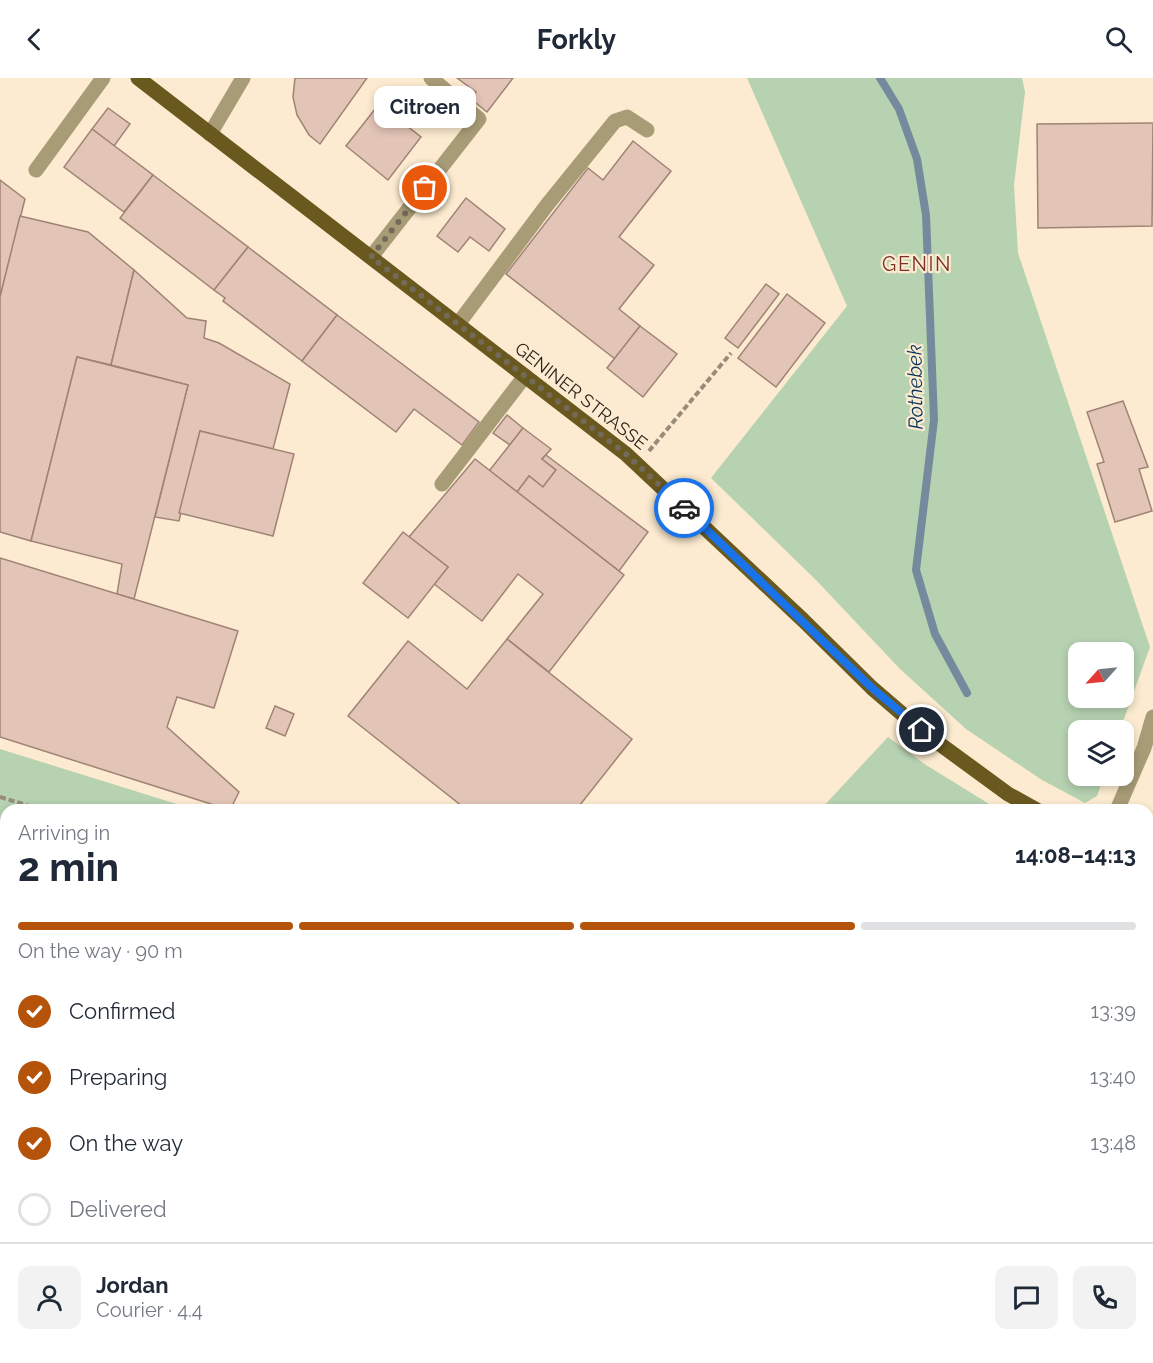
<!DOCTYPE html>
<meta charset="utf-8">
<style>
:root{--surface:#fff;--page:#f2f2f3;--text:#1f2937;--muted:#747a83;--line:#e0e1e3;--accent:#b45309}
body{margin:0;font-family:Raleway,sans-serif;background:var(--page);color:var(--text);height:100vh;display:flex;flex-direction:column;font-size:22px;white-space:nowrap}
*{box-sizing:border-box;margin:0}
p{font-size:20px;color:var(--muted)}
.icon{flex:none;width:33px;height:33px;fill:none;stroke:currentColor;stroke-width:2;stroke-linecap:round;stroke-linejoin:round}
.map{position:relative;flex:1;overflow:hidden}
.side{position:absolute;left:0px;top:726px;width:1154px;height:560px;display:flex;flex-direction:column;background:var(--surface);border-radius:18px 18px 0 0;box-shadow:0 3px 9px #0003}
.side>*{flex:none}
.needle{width:39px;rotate:243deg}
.buttons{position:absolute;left:1068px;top:564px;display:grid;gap:12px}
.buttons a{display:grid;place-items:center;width:66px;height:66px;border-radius:12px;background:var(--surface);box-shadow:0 3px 9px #0003;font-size:30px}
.pin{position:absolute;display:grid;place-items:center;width:51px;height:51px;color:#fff;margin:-26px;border:3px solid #fff;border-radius:50%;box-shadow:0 2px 6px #0007}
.courier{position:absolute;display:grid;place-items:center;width:60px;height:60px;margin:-30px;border:4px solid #1a73e8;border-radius:50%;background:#fff;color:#222;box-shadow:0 2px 8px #0007}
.bubble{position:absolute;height:42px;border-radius:12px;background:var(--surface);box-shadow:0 3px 9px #0003;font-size:20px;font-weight:700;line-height:42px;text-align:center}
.overview em{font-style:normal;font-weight:700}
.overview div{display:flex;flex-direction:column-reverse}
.overview{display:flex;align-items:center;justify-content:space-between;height:102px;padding:0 18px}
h1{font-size:39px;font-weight:700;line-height:45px}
.bar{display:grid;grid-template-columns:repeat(4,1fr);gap:9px 6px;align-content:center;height:72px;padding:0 18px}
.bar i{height:8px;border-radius:4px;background:var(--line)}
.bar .current{background:var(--accent)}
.bar p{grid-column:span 4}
.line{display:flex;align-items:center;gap:15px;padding:0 18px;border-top:2px solid var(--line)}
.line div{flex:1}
.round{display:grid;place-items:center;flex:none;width:63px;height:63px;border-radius:12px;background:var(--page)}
ol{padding:0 18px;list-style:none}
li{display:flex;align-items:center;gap:18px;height:66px}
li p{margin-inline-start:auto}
li .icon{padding:6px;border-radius:50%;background:var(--accent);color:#fff;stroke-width:4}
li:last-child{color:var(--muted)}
li i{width:33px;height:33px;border:3px solid var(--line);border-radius:50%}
header{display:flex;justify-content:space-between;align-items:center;height:78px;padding:0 18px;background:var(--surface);font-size:27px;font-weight:700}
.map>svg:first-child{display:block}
.green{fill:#b6d2b1;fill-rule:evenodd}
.water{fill:#97b6d6;stroke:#768a9e;stroke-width:1.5}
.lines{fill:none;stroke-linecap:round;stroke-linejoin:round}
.stream{stroke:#768a9e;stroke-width:8}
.building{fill:#e3c5b7;stroke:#a08376;stroke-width:1.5}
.path{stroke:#978b79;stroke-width:4;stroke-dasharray:6 3;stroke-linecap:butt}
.minor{stroke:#a89c77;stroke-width:15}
.major{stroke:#6a591e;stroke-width:15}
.done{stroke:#746a5a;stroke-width:6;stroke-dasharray:0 10.8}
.route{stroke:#1a73e8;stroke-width:8}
.labels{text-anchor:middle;stroke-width:4.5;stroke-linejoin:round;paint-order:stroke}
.street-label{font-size:18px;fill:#2a241a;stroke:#fcebd0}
.neighbourhood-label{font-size:20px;letter-spacing:1.5px;fill:#773225;stroke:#fcebd0}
.water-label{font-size:20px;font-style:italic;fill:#05365f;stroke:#fcebd0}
</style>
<header><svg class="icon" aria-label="back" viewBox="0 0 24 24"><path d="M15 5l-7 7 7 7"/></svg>Forkly<svg class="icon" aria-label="search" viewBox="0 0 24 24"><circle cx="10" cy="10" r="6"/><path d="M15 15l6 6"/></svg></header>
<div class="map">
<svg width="1153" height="1285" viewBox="0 0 1153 1285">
<rect width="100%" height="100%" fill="#fcebd0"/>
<g class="green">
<path d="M747,0H1022L1025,14L1014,107L1018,175L1150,569L1120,652H1078V698H1104L1097,718L1085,725L1042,702L966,651L899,590L817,503L711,400L847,228ZM1078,574H1124V620H1078Z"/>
<path d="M888,659L926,687L999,732H820Z"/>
<path d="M0,671L196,732H6V772L0,770Z"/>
<path d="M1148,1008L1153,1011V1152L1148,1151Z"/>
<path d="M0,1112H6V1280H823L845,1285H0Z"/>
</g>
<g class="water">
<path d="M0,770L6,772V1112H0Z"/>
<path d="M1148,1151L1153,1152V1285H845L823,1280H1148Z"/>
</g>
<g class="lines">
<path class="stream" d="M880,0L899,31L917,81L926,137L934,342L916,492L935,556L967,615"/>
</g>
<g class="building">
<path d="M295,0H367L320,66L309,57L297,37L293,19Z"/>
<path d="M457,0H513L487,34L471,21L476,14Z"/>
<path d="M379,26L421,59L388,102L346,68Z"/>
<path d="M108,30L130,46L114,68L92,51Z"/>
<path d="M1153,45L1152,148L1038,150L1037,46Z"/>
<path d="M92,51L153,97L124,134L64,89Z"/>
<path d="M633,63L671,93L619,159L654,187L619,231L640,248L615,281L506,196L588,90L603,102Z"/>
<path d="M153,97L248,169L214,212L120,140Z"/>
<path d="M0,102L25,121L0,219Z"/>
<path d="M466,120L505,151L489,173L470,159L458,174L437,158Z"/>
<path d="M20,138L88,154L134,192L111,287L77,279L31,463L0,454V219Z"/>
<path d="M248,169L337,237L302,283L223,223L225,220L214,212Z"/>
<path d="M134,192L187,240L206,243L204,260L219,265L290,306L273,371L200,353L179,443L155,439L188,307L111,287Z"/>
<path d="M766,206L779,216L738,270L725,260Z"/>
<path d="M787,216L825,245L776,309L738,280Z"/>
<path d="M337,237L479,344L462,367L414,331L396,354L302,283Z"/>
<path d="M640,248L677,276L643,319L607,290Z"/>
<path d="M77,279L188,307L134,521L117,516L122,486L31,463Z"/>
<path d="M1123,323L1148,389L1139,391L1152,433L1115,444L1097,386L1104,384L1087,334Z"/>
<path d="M507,337L523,350L510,367L493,355Z"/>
<path d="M523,350L551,371L542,381L556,392L543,409L529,398L517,414L489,393Z"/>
<path d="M200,353L294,376L273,458L179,435Z"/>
<path d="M546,377L648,454L619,493L517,414L529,398L543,409L556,392L542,381Z"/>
<path d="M475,381L624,497L549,594L507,561L543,516L518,496L482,543L434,506L448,489L409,459Z"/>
<path d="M403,454L448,489L408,540L363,505Z"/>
<path d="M0,480L238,553L214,630L177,619L167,649L239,714L230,732L0,659Z"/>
<path d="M507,561L632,661L576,732H467L348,638L408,563L467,611Z"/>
<path d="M275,628L294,636L285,658L266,650Z"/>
</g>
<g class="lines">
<g class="path">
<path d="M649,373L731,275"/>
<path d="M0,719L43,732"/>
<path d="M1148,1074L1153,1076"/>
<path d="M0,1183L6,1185"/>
<path d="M213,1280L214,1285"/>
<path d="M514,1280L533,1285"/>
<path d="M493,1285L494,1280"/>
</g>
<g class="minor">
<path d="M210,56L243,0"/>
<path d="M36,92L103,0"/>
<path d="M371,179L479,41L431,0"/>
<path d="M458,246L547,127L615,43L627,39L647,52"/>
<path d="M442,406L525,298"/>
<path d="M1117,732L1144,670L1153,639"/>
</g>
<g class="major">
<path d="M138,0L626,376L803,542L872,610L922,653L1008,716L1037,732"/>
<path d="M1148,793L1153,796"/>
</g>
</g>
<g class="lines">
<path class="done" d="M425,110L371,179L626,376L684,430"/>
<path class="route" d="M684,430L872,610L922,652"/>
</g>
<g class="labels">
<g class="street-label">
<text transform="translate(581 318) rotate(38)" y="6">GENINER STRASSE</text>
</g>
<g class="neighbourhood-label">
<text x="917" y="193">GENIN</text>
</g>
<g class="water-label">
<text transform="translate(915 309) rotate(-91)" y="7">Rothebek</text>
</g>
</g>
</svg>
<div class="buttons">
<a><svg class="needle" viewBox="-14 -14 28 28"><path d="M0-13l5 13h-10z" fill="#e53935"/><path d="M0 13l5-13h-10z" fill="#747a83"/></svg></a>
<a><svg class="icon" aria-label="layers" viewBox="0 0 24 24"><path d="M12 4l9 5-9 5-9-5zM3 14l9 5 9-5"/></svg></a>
</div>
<div class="pin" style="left:425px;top:110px;background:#ea580c"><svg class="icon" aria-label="bag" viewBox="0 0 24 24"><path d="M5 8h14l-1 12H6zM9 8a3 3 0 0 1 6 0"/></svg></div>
<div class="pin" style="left:922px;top:652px;background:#1f2937"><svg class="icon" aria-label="home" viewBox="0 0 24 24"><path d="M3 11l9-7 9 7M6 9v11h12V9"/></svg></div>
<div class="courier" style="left:684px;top:430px"><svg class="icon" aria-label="car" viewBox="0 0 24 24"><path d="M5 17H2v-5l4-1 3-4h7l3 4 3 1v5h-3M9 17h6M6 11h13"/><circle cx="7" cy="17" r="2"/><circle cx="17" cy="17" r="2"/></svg></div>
<div class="bubble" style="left:374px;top:8px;width:102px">Citroen</div>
<section class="side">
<div class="overview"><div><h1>2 min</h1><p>Arriving in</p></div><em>14:08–14:13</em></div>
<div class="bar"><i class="current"></i><i class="current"></i><i class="current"></i><i></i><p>On the way · 90 m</p></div>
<ol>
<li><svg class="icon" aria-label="check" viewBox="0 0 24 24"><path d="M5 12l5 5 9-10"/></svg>Confirmed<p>13:39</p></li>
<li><svg class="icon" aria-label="check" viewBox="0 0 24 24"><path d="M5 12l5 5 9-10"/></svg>Preparing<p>13:40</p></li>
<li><svg class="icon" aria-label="check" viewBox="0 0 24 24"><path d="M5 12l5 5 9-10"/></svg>On the way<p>13:48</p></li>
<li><i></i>Delivered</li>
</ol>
<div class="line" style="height:108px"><a class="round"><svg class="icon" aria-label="person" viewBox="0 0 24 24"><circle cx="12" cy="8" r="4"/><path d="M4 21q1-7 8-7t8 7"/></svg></a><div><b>Jordan</b><p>Courier · 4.4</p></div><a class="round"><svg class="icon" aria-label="chat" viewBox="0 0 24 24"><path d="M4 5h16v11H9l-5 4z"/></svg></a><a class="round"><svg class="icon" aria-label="phone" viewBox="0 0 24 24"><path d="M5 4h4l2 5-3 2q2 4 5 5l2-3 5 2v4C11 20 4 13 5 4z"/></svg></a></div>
</section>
</div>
